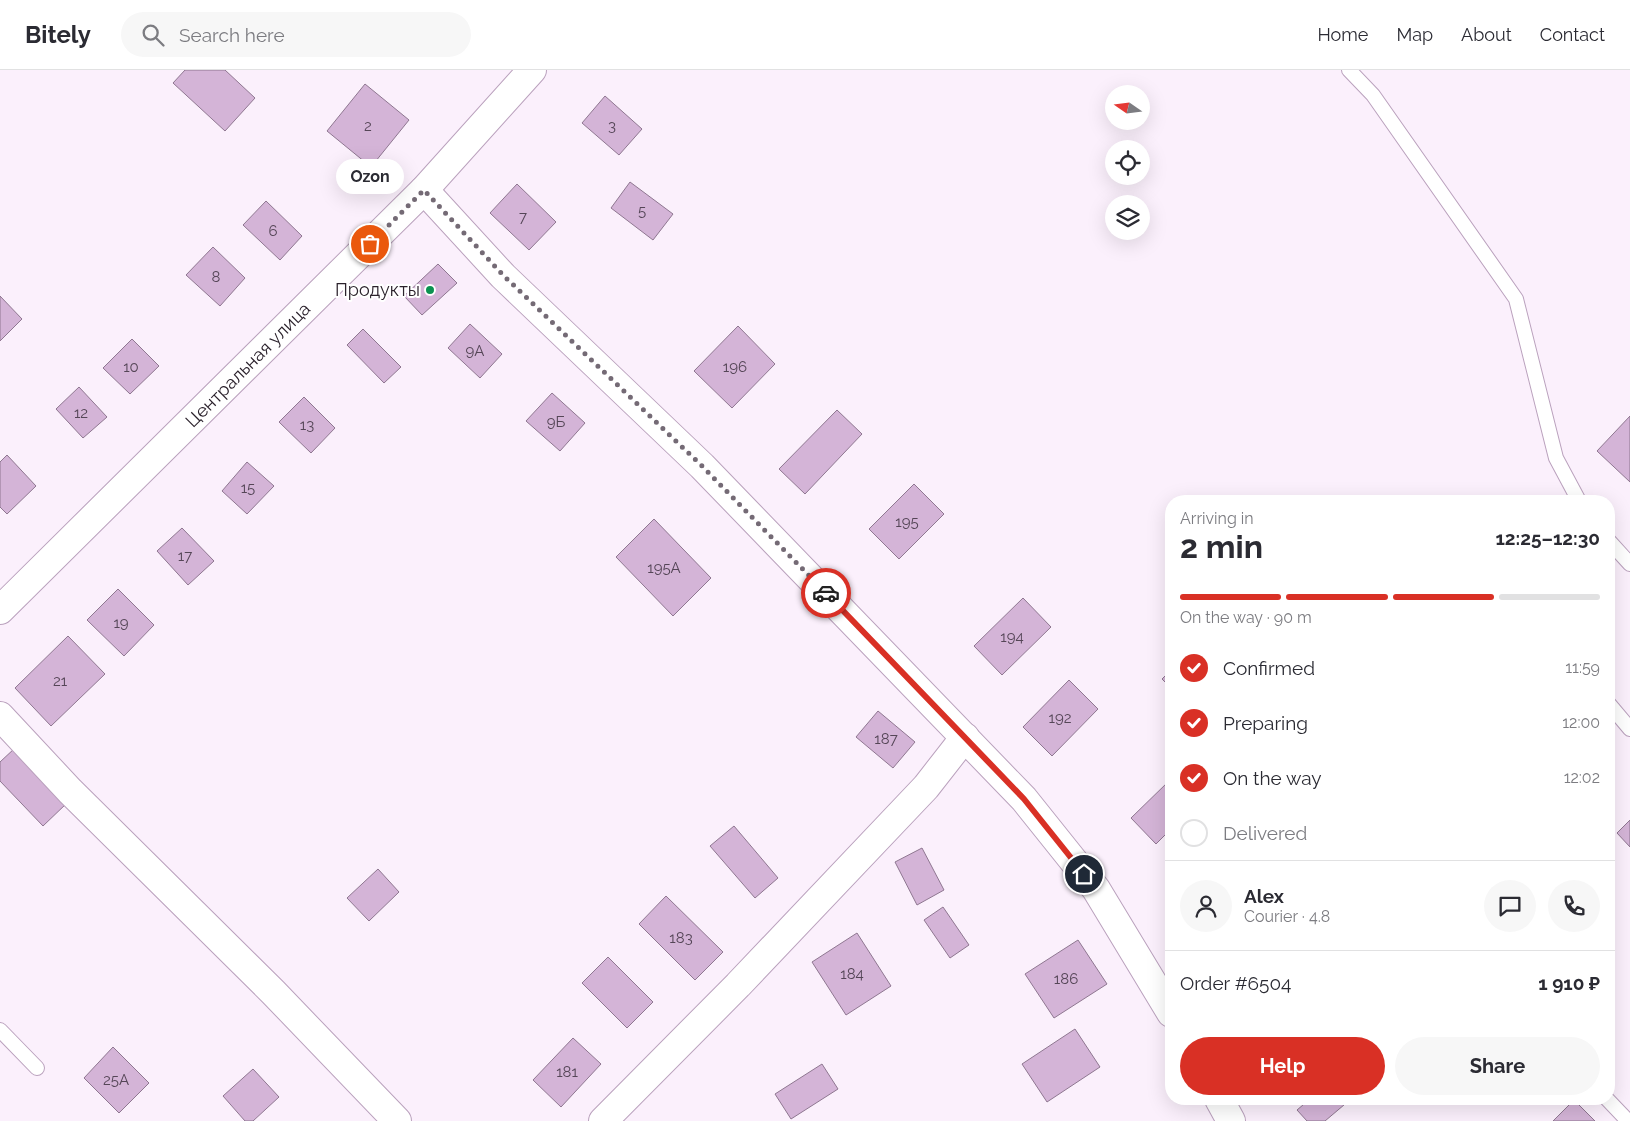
<!DOCTYPE html>
<meta charset="utf-8">
<style>
:root{--surface:#fff;--page:#f7f7f7;--text:#2b2b33;--muted:#7c7c81;--line:#e1e1e2;--accent:#d93025}
body{margin:0;font-family:Raleway,sans-serif;background:var(--page);color:var(--text);height:100vh;display:flex;flex-direction:column;font-size:19px;white-space:nowrap}
*{box-sizing:border-box;margin:0}
p{font-size:16px;color:var(--muted)}
.icon{flex:none;width:28px;height:28px;fill:none;stroke:currentColor;stroke-width:2;stroke-linecap:round;stroke-linejoin:round}
.map{position:relative;flex:1;overflow:hidden}
.sheet{position:absolute;left:1165px;top:425px;width:450px;height:610px;display:flex;flex-direction:column;background:var(--surface);border-radius:20px;box-shadow:0 5px 20px #0002}
.sheet>*{flex:none}
.needle{width:32px;rotate:284deg}
.fabs{position:absolute;left:1105px;top:15px;display:grid;gap:10px}
.fabs a{display:grid;place-items:center;width:45px;height:45px;border-radius:50%;background:var(--surface);box-shadow:0 5px 20px #0002;font-size:25px}
.pin{position:absolute;display:grid;place-items:center;width:42px;height:42px;color:#fff;margin:-21px;border:2px solid #fff;border-radius:50%;box-shadow:0 1px 5px #0007}
.courier{position:absolute;display:grid;place-items:center;width:50px;height:50px;margin:-25px;border:4px solid #d93025;border-radius:50%;background:#fff;color:#222;box-shadow:0 1px 6px #0007}
.bubble{position:absolute;height:35px;border-radius:18px;background:var(--surface);box-shadow:0 5px 20px #0002;font-size:16px;font-weight:700;line-height:35px;text-align:center}
.overview em{font-style:normal;font-weight:700}
.overview div{display:flex;flex-direction:column-reverse}
.overview{display:flex;align-items:center;justify-content:space-between;height:85px;padding:0 15px}
h1{font-size:32px;font-weight:700;line-height:38px}
.bar{display:grid;grid-template-columns:repeat(4,1fr);gap:8px 5px;align-content:center;height:60px;padding:0 15px}
.bar i{height:6px;border-radius:4px;background:var(--line)}
.bar .active{background:var(--accent)}
.bar p{grid-column:span 4}
.line{display:flex;align-items:center;gap:12px;padding:0 15px;border-top:1px solid var(--line)}
.line div{flex:1}
.round{display:grid;place-items:center;flex:none;width:52px;height:52px;border-radius:26px;background:var(--page)}
ol{padding:0 15px;list-style:none}
li{display:flex;align-items:center;gap:15px;height:55px}
li p{margin-inline-start:auto}
li .icon{padding:5px;border-radius:50%;background:var(--accent);color:#fff;stroke-width:4}
li:last-child{color:var(--muted)}
li i{width:28px;height:28px;border:2px solid var(--line);border-radius:50%}
.action{display:flex;gap:10px;margin-top:auto;padding:10px 15px}
.action a{flex:1;height:58px;border-radius:30px;background:var(--accent);color:#fff;font-size:20px;font-weight:700;line-height:58px;text-align:center}
.action a+a{background:var(--page);color:var(--text)}
header{display:flex;align-items:center;gap:30px;box-sizing:border-box;height:70px;padding:0 25px;background:var(--surface);border-bottom:1px solid var(--line)}
header strong{font-size:24px}
nav{display:flex;gap:28px;margin-inline-start:auto;font-size:18px}
.search{width:350px;height:45px;background:var(--page);display:flex;align-items:center;gap:12px;box-sizing:border-box;padding:0 18px;border-radius:28px;color:var(--muted);font-size:19px}
.map>svg:first-child{display:block}
.building{fill:#d4b4d7;stroke:#8f7791}
.lines{fill:none;stroke-linecap:round;stroke-linejoin:round}
.lane-casing{stroke:#baa1bd;stroke-width:16}
.street-casing{stroke:#baa1bd;stroke-width:30}
.lane{stroke:#fff;stroke-width:14}
.street{stroke:#fff;stroke-width:28}
.done{stroke:#746a75;stroke-width:5;stroke-dasharray:0 9}
.route{stroke:#d93025;stroke-width:6}
.poi-dot{fill:#0b9251;stroke:#fff;stroke-width:2}
.labels{text-anchor:middle;stroke-width:4;stroke-linejoin:round;paint-order:stroke}
.number-label{font-size:15px;fill:#554657}
.poi-label{font-size:18px;fill:#2b222c;stroke:#fff;text-anchor:end}
.street-label{font-size:18px;fill:#2b222c;stroke:#fff}
</style>
<header>
<strong>Bitely</strong>
<div class="search"><svg class="icon" aria-label="search" viewBox="0 0 24 24"><circle cx="10" cy="10" r="6"/><path d="M15 15l6 6"/></svg>Search here</div>
<nav><a>Home</a><a>Map</a><a>About</a><a>Contact</a></nav>
</header>
<div class="map">
<svg width="1630" height="1051" viewBox="0 0 1630 1051">
<rect width="100%" height="100%" fill="#fbf0fc"/>
<g class="building">
<path d="M185,0H225L255,28L225,61L173,13Z"/>
<path d="M365,14L409,50L371,97L327,61Z"/>
<path d="M605,26L642,59L619,85L582,53Z"/>
<path d="M630,112L673,144L653,170L611,138Z"/>
<path d="M517,114L556,152L529,180L490,143Z"/>
<path d="M266,131L302,166L280,190L243,155Z"/>
<path d="M213,177L245,208L220,236L186,205Z"/>
<path d="M438,194L457,213L422,245L404,226Z"/>
<path d="M0,226L22,249L0,271Z"/>
<path d="M470,254L502,284L480,308L448,278Z"/>
<path d="M738,256L775,294L732,338L694,301Z"/>
<path d="M363,259L401,297L384,313L347,275Z"/>
<path d="M132,269L159,296L130,324L103,298Z"/>
<path d="M79,317L107,347L83,368L56,339Z"/>
<path d="M552,323L585,353L560,381L526,351Z"/>
<path d="M304,327L335,358L311,383L279,352Z"/>
<path d="M837,340L862,364L805,424L779,399Z"/>
<path d="M1630,346V412L1597,381Z"/>
<path d="M7,385L36,416L7,444L0,437V392Z"/>
<path d="M247,392L274,416L247,444L222,421Z"/>
<path d="M914,414L944,444L899,489L869,459Z"/>
<path d="M654,449L711,508L673,546L616,487Z"/>
<path d="M182,458L214,491L188,515L157,481Z"/>
<path d="M118,519L154,555L124,586L87,550Z"/>
<path d="M1023,528L1051,557L1002,605L974,576Z"/>
<path d="M68,566L105,604L51,656L15,618Z"/>
<path d="M1171,600V618L1162,609Z"/>
<path d="M1069,610L1098,639L1052,686L1023,657Z"/>
<path d="M878,641L915,672L893,698L856,667Z"/>
<path d="M15,678L67,733L43,756L0,711V692Z"/>
<path d="M1169,711L1171,714V759L1156,774L1131,748Z"/>
<path d="M1630,750V777L1617,763Z"/>
<path d="M734,756L778,808L755,828L710,776Z"/>
<path d="M922,778L944,820L917,835L895,792Z"/>
<path d="M378,799L399,822L369,851L347,828Z"/>
<path d="M666,826L723,882L695,910L639,854Z"/>
<path d="M943,837L969,875L950,888L924,850Z"/>
<path d="M857,863L891,916L846,945L812,892Z"/>
<path d="M1078,870L1107,914L1054,948L1025,904Z"/>
<path d="M608,887L653,932L627,958L582,913Z"/>
<path d="M1075,959L1100,997L1047,1032L1022,994Z"/>
<path d="M573,968L601,994L561,1037L533,1010Z"/>
<path d="M113,977L149,1013L119,1043L84,1008Z"/>
<path d="M822,994L838,1019L791,1049L775,1024Z"/>
<path d="M253,999L279,1027L253,1051H245L223,1026Z"/>
<path d="M1310,1029H1351L1325,1051H1307L1297,1040Z"/>
<path d="M1574,1030L1595,1051H1553Z"/>
</g>
<g class="lines">
<g class="lane-casing">
<g id="lane">
<path d="M1349,0L1373,25L1516,229L1556,388L1579,431"/>
<path d="M1609,471L1630,494"/>
<path d="M1609,634L1630,659"/>
<path d="M0,960L37,998"/>
<path d="M1607,1029L1628,1051"/>
</g>
</g>
<g class="street-casing">
<g id="street">
<path d="M424,120L503,206L702,396L1024,729L1096,819L1171,943"/>
<path d="M0,540L424,120L532,0"/>
<path d="M0,646L70,721L273,922L397,1051"/>
<path d="M1219,1029L1231,1051"/>
<path d="M603,1051L738,915L926,717L965,667"/>
</g>
</g>
<use href="#lane" class="lane"/>
<use href="#street" class="street"/>
</g>
<g class="lines">
<path class="done" d="M370,174L424,120L504,206L702,396L826,523"/>
<path class="route" d="M826,523L1024,729L1084,804"/>
</g>
<circle class="poi-dot" cx="430" cy="220" r="5"/>
<g class="labels">
<g class="number-label">
<text x="368" y="61">2</text>
<text x="612" y="61">3</text>
<text x="642" y="146">5</text>
<text x="523" y="152">7</text>
<text x="273" y="166">6</text>
<text x="216" y="212">8</text>
<text x="475" y="286">9А</text>
<text x="131" y="302">10</text>
<text x="735" y="302">196</text>
<text x="81" y="348">12</text>
<text x="556" y="357">9Б</text>
<text x="307" y="360">13</text>
<text x="248" y="423">15</text>
<text x="907" y="457">195</text>
<text x="185" y="491">17</text>
<text x="664" y="503">195А</text>
<text x="121" y="558">19</text>
<text x="1012" y="572">194</text>
<text x="60" y="616">21</text>
<text x="1060" y="653">192</text>
<text x="886" y="674">187</text>
<text x="681" y="873">183</text>
<text x="852" y="909">184</text>
<text x="1066" y="914">186</text>
<text x="567" y="1007">181</text>
<text x="116" y="1015">25А</text>
</g>
<g class="poi-label">
<text x="420" y="226">Продукты</text>
</g>
<g class="street-label">
<text transform="translate(248 295) rotate(-45)" y="6">Центральная улица</text>
</g>
</g>
</svg>
<div class="fabs">
<a><svg class="needle" viewBox="-14 -14 28 28"><path d="M0-13l5 13h-10z" fill="#e53935"/><path d="M0 13l5-13h-10z" fill="#7c7c81"/></svg></a>
<a><svg class="icon" aria-label="locate" viewBox="0 0 24 24"><circle cx="12" cy="12" r="6"/><path d="M12 2v4M12 18v4M2 12h4M18 12h4"/></svg></a>
<a><svg class="icon" aria-label="layers" viewBox="0 0 24 24"><path d="M12 4l9 5-9 5-9-5zM3 14l9 5 9-5"/></svg></a>
</div>
<div class="pin" style="left:370px;top:174px;background:#ea580c"><svg class="icon" aria-label="bag" viewBox="0 0 24 24"><path d="M5 8h14l-1 12H6zM9 8a3 3 0 0 1 6 0"/></svg></div>
<div class="pin" style="left:1084px;top:804px;background:#1f2937"><svg class="icon" aria-label="home" viewBox="0 0 24 24"><path d="M3 11l9-7 9 7M6 9v11h12V9"/></svg></div>
<div class="courier" style="left:826px;top:523px"><svg class="icon" aria-label="car" viewBox="0 0 24 24"><path d="M5 17H2v-5l4-1 3-4h7l3 4 3 1v5h-3M9 17h6M6 11h13"/><circle cx="7" cy="17" r="2"/><circle cx="17" cy="17" r="2"/></svg></div>
<div class="bubble" style="left:336px;top:89px;width:68px">Ozon</div>
<section class="sheet">
<div class="overview"><div><h1>2 min</h1><p>Arriving in</p></div><em>12:25–12:30</em></div>
<div class="bar"><i class="active"></i><i class="active"></i><i class="active"></i><i></i><p>On the way · 90 m</p></div>
<ol>
<li><svg class="icon" aria-label="check" viewBox="0 0 24 24"><path d="M5 12l5 5 9-10"/></svg>Confirmed<p>11:59</p></li>
<li><svg class="icon" aria-label="check" viewBox="0 0 24 24"><path d="M5 12l5 5 9-10"/></svg>Preparing<p>12:00</p></li>
<li><svg class="icon" aria-label="check" viewBox="0 0 24 24"><path d="M5 12l5 5 9-10"/></svg>On the way<p>12:02</p></li>
<li><i></i>Delivered</li>
</ol>
<div class="line" style="height:90px"><a class="round"><svg class="icon" aria-label="person" viewBox="0 0 24 24"><circle cx="12" cy="8" r="4"/><path d="M4 21q1-7 8-7t8 7"/></svg></a><div><b>Alex</b><p>Courier · 4.8</p></div><a class="round"><svg class="icon" aria-label="chat" viewBox="0 0 24 24"><path d="M4 5h16v11H9l-5 4z"/></svg></a><a class="round"><svg class="icon" aria-label="phone" viewBox="0 0 24 24"><path d="M5 4h4l2 5-3 2q2 4 5 5l2-3 5 2v4C11 20 4 13 5 4z"/></svg></a></div>
<div class="line" style="height:65px"><div>Order #6504</div><b>1 910 ₽</b></div>
<div class="action"><a>Help</a><a>Share</a></div>
</section>
</div>
